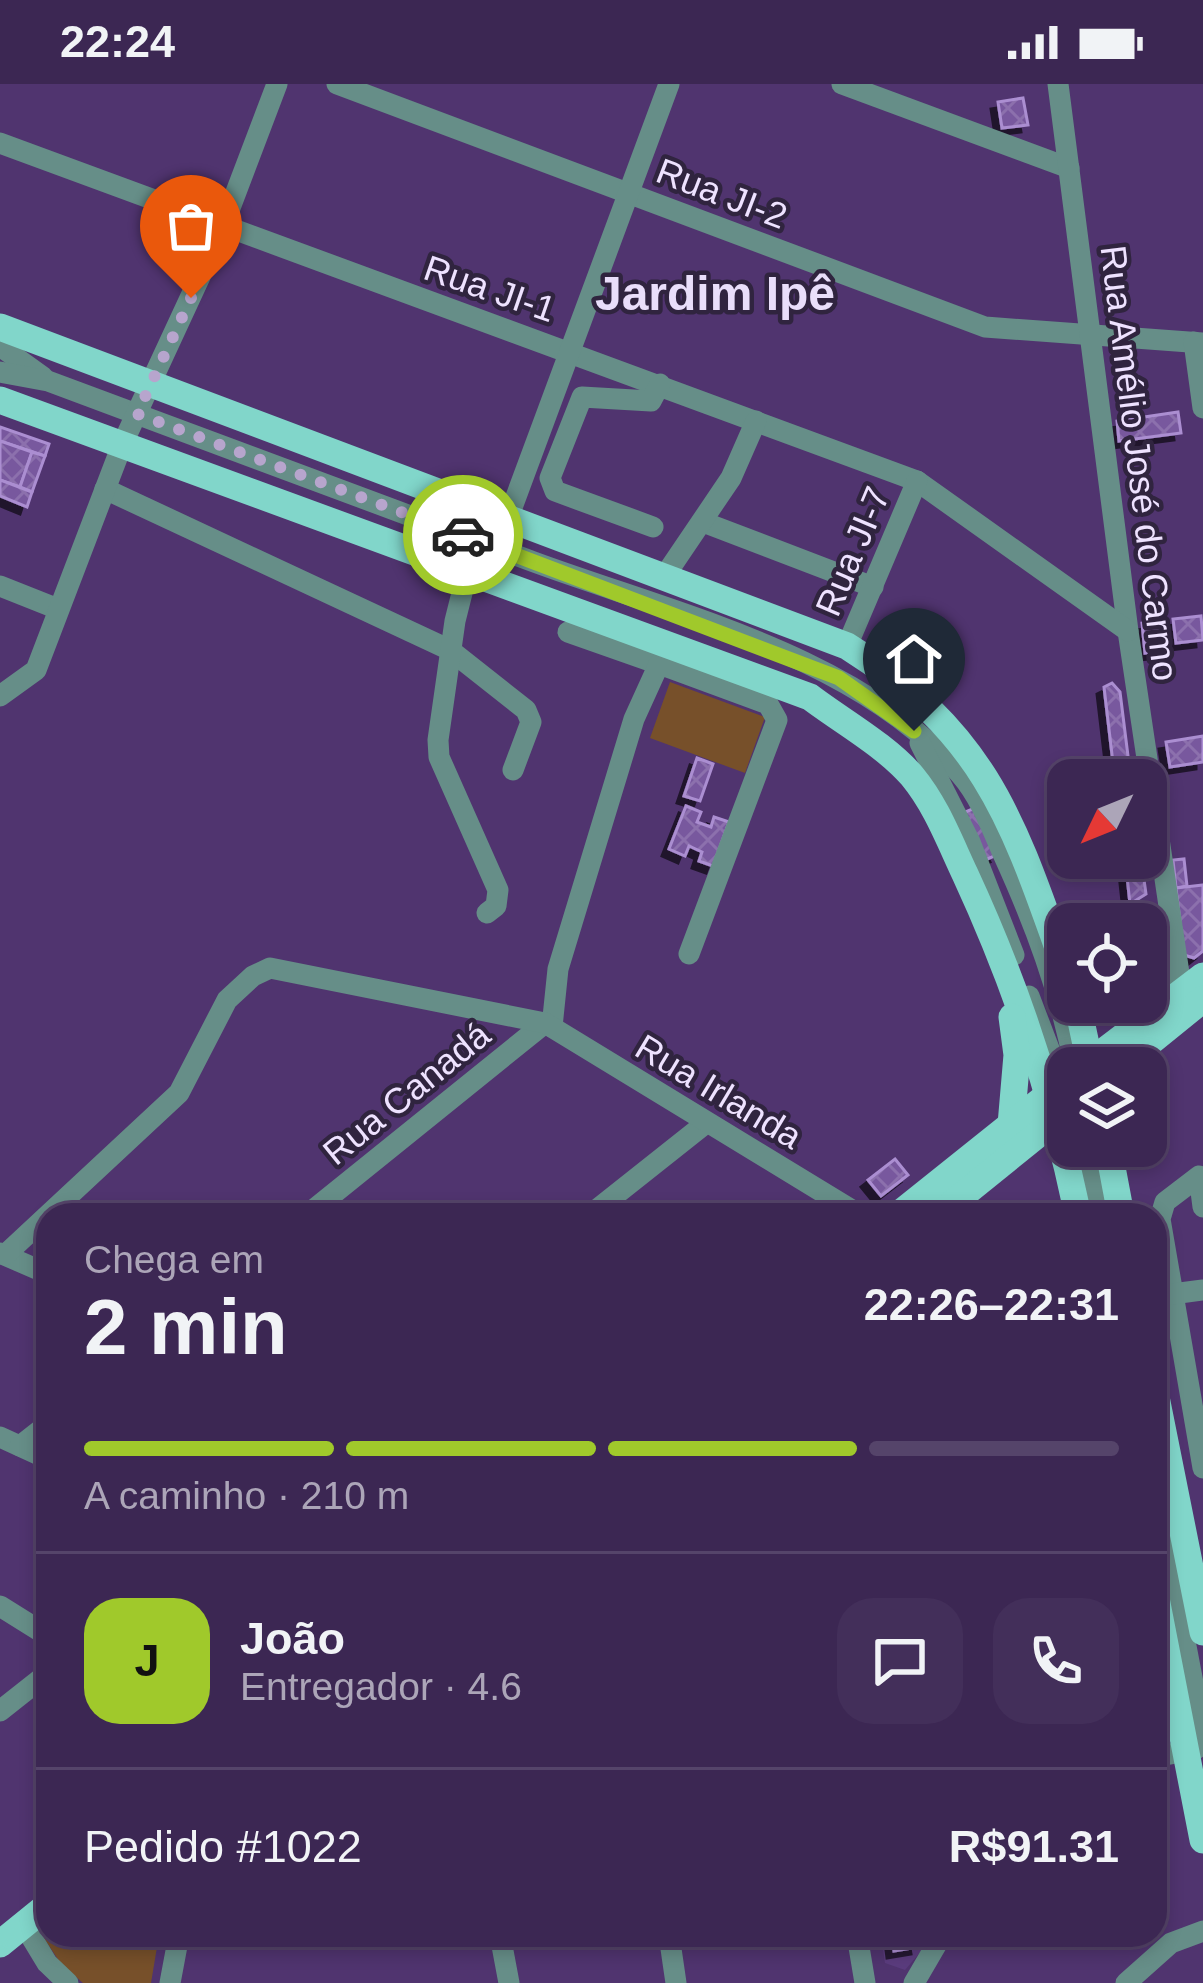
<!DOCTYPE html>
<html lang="pt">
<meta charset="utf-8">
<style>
:root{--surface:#3c2753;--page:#432f5a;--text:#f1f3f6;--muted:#aca5b8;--line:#55446a;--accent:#a0c92b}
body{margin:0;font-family:Helvetica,sans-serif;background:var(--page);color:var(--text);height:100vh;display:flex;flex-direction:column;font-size:45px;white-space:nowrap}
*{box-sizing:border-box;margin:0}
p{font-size:39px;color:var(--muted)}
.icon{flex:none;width:66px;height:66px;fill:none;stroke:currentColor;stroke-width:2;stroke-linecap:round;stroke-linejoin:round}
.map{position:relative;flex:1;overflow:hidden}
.drawer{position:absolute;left:36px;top:1119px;width:1131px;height:744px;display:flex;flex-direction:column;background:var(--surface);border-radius:36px;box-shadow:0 6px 18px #0003,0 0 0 3px var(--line)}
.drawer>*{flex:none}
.needle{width:78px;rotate:227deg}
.fabs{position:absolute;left:1047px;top:675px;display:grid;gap:24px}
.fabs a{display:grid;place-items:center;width:120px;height:120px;border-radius:24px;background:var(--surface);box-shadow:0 6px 18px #0003,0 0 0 3px var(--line);font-size:60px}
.pin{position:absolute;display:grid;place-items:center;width:102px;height:102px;color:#fff;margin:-123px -51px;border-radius:50% 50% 50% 0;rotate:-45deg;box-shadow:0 0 12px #0007}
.pin .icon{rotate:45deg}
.courier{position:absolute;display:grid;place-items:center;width:120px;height:120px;margin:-60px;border:9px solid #a0c92b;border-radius:50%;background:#fff;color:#222;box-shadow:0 3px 15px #0007}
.summary em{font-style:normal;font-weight:700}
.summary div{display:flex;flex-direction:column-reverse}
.summary{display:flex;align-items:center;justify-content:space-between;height:204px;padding:0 48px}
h1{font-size:78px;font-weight:700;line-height:90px}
.bar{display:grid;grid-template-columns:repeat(4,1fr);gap:18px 12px;align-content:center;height:144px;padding:0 48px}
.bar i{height:15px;border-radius:9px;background:var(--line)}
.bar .on{background:var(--accent)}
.bar p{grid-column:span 4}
.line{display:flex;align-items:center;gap:30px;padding:0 48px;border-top:3px solid var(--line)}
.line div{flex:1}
.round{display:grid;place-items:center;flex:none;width:126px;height:126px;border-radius:36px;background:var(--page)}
.status{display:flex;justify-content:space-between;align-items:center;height:84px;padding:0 60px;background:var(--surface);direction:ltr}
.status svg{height:33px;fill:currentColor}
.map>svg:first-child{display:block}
.built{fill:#5b3c7e}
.grass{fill:#77502a}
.building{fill:url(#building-cross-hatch);stroke:#ab8ed1;stroke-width:3;filter:url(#shadow)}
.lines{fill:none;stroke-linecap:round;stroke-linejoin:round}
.minor{stroke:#668e88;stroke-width:21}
.major{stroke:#81d6ca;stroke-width:27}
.done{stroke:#b7a5cd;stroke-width:12;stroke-dasharray:0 21.6}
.route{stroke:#a0c92b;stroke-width:15}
.labels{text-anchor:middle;stroke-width:9;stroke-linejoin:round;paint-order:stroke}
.street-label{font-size:36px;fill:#eee2ff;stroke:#30243f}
.district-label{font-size:48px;font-weight:bold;fill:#e9defa;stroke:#30243f}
</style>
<div class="status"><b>22:24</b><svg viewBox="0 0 49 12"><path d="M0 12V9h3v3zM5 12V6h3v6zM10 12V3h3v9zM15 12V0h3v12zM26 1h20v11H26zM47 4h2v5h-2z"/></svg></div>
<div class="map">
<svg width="1203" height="1899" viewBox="0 0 1203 1899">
<defs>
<pattern id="building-cross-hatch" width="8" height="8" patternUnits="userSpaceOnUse" patternTransform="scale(3)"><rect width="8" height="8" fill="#78589e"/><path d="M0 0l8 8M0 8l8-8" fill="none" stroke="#8c70ad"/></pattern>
<filter id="shadow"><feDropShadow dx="-7" dy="7" stdDeviation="0" flood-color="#0009"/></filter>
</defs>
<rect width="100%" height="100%" fill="#50346f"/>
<path class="built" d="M881,1851H935L905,1886L885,1879Z"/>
<g class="grass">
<path d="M670,598L765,633L745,689L650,654Z"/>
<path d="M48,1841V1851H159L151,1899H83L61,1880L40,1848Z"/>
</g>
<g class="building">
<path d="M1023,14L1028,41L1002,44L998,18Z"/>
<path d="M1178,328L1181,349L1119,357L1117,337Z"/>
<path d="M0,343L49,360L45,372L0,357Z"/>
<path d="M0,357L32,368L20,403L0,396Z"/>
<path d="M32,368L45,372L32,408L20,403Z"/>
<path d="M0,396L32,408L27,423L0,412Z"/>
<path d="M1201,532L1203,556L1176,559L1173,535Z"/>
<path d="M1164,537L1167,567L1145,569L1142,539Z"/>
<path d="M1112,599L1120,608L1131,696H1115L1104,603Z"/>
<path d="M1203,652V678L1170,683L1166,658Z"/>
<path d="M697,674L713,680L700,717L684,712Z"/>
<path d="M686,722L701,728L697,738L711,743L714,733L729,738L713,782L699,777L702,768L689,762L685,772L669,765Z"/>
<path d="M975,724L997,771L980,778L958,731Z"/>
<path d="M1125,774H1141L1146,810L1130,820Z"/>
<path d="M1184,775L1187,802L1176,804L1173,776Z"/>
<path d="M1203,801V867L1194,874L1184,871L1176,804Z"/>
<path d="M1134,825L1136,840H1114Z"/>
<path d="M895,1075L908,1091L881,1112L868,1096Z"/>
<path d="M892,1851H916L918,1863L894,1867Z"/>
</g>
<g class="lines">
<g class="minor">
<path d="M337,0L985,243L1203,259"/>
<path d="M842,0L1069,84"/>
<path d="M1058,0L1128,547L1182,909"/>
<path d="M0,59L917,397L1128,547"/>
<path d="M1194,258L1203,324"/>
<path d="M0,262L43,293"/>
<path d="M0,288L48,297C210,357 372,417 534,478C675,530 859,572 960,690C980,713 991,742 1003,770C1035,840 1060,907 1075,984"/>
<path d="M105,405L450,566L526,626L531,638L513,686"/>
<path d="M507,437L669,0"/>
<path d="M703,438L873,503"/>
<path d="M653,443L555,407L550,394L582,313L651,317L660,300"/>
<path d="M468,485L455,537L438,656L439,673L498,806L496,822L487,829"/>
<path d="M664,493L731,394L756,337"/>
<path d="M0,502L58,525"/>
<path d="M568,548L659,580L663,570"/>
<path d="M847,562L917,397"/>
<path d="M0,612L36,586L122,361L222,145L277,0"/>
<path d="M920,659L970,758L1014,871"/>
<path d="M1029,912L1067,1012"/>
<path d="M552,943L558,885L634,635L659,580L768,620L777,636L689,870"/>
<path d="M1085,1062L1101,1131"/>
<path d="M1203,1123L1199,1092L1165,1118L1160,1135L1203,1384"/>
<path d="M307,1131L545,939"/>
<path d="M590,1131L706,1039"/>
<path d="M0,1169L48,1190"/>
<path d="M5,1171L179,1009L227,916L253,892L270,884L545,939L860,1131"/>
<path d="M1172,1210L1203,1206"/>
<path d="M0,1353L48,1375"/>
<path d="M20,1362L48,1340"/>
<path d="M1155,1400L1203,1651"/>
<path d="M0,1522L48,1552"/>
<path d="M0,1627L48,1589"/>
<path d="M1155,1649L1196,1642"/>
<path d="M1155,1673L1196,1665"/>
<path d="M24,1841L47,1879L68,1899"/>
<path d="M500,1851L509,1899"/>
<path d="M669,1851L676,1899"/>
<path d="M857,1851L865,1899"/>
<path d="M170,1899L179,1851"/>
<path d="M914,1899L942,1851"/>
<path d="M1126,1899L1171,1859L1203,1847"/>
</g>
<g class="major">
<path d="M0,243L847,562C990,652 1014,741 1068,892"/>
<path d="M0,316L810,613C843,638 885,661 912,692C936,721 949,756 965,790C1016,900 1053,1011 1078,1131"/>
<path d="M1077,918L1091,984"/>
<path d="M1082,984L1203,892"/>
<path d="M1118,984L1203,915"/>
<path d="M1011,1041L1017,971L1012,933"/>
<path d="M1108,1062L1121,1131"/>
<path d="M898,1131L1068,995"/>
<path d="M938,1131L1068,1026"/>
<path d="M1155,1308L1203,1548"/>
<path d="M1155,1509L1203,1756"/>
<path d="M0,1860L48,1821"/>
</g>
</g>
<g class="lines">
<path class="done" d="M191,214L137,330L463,451"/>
<path class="route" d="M463,451L839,594L914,647"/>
</g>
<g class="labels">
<g class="street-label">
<text transform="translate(722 109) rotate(21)" y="13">Rua JI-2</text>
<text transform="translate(490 204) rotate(19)" y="13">Rua JI-1</text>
<text transform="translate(1140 379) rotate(83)" y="13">Rua Amélio José do Carmo</text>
<text transform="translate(852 467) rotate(-67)" y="13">Rua JI-7</text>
<text transform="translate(719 1007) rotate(31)" y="13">Rua Irlanda</text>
<text transform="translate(406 1009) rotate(-39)" y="13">Rua Canadá</text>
</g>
<g class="district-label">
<text x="715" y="226">Jardim Ipê</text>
</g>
</g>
</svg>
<div class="fabs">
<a><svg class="needle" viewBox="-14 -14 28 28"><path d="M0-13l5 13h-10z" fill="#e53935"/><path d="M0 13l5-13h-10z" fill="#aca5b8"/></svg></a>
<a><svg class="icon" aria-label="locate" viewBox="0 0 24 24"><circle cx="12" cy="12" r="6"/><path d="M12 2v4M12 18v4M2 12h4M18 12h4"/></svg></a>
<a><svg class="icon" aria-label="layers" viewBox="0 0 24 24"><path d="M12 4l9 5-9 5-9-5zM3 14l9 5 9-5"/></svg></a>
</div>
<div class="pin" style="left:191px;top:214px;background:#ea580c"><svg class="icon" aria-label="bag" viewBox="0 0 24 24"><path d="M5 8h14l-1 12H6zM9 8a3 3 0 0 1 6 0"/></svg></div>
<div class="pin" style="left:914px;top:647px;background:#1f2937"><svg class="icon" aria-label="home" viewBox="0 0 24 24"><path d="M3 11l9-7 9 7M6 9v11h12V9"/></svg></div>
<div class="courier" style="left:463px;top:451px"><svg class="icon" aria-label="car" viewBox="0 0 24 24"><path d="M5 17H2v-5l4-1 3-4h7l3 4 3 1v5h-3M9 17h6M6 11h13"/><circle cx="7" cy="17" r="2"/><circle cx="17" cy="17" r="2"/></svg></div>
<section class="drawer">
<div class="summary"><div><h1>2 min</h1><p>Chega em</p></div><em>22:26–22:31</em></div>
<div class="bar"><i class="on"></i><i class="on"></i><i class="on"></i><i></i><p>A caminho · 210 m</p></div>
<div class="line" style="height:216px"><b class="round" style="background:var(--accent);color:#111">J</b><div><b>João</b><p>Entregador · 4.6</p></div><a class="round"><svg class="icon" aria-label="chat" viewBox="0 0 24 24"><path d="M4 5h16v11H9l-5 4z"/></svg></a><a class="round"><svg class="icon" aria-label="phone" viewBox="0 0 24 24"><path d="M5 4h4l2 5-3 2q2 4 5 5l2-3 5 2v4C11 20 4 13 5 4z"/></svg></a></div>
<div class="line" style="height:156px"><div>Pedido #1022</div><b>R$91.31</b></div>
</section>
</div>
